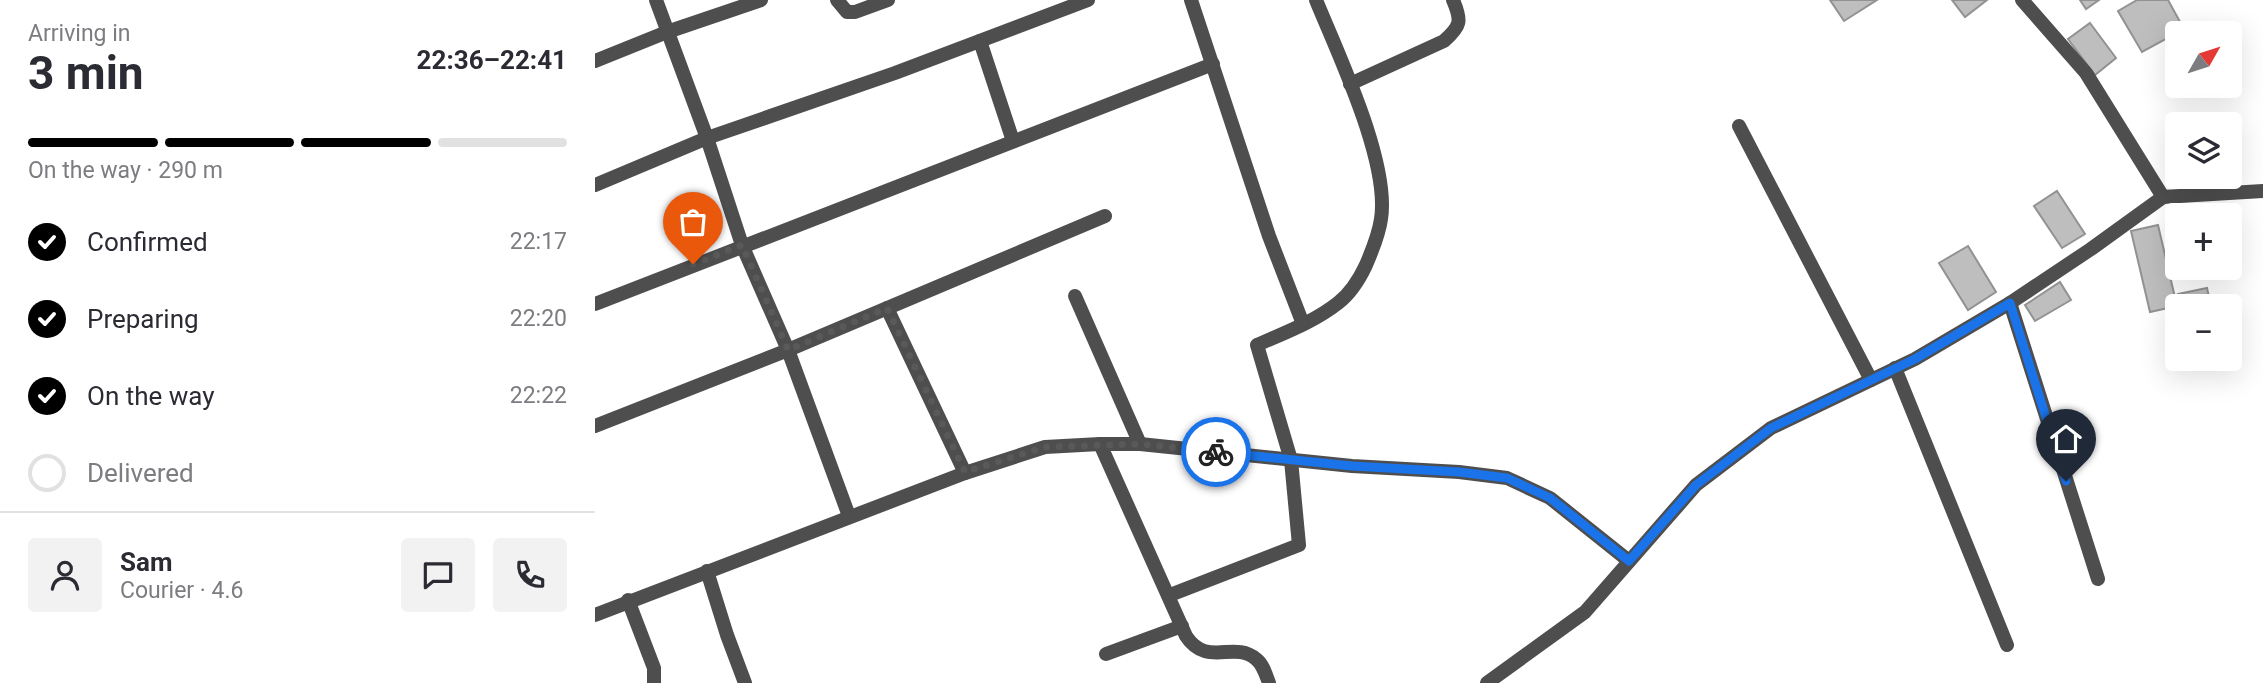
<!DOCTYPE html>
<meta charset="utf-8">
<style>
:root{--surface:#fff;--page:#f2f2f3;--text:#2b2b33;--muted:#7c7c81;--line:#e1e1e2;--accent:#000}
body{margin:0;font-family:Roboto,sans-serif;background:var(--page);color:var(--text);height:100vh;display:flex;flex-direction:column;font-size:26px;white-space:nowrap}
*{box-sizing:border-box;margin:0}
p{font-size:23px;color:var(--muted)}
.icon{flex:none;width:38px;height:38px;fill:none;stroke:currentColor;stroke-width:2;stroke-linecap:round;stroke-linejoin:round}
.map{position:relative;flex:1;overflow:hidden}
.side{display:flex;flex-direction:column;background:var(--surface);width:595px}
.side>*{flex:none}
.needle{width:46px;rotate:51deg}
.fabs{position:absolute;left:1570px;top:21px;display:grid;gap:14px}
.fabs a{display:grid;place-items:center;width:77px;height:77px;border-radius:7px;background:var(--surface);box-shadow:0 7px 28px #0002;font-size:35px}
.pin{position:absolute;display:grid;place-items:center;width:60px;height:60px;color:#fff;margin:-72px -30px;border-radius:50% 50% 50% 0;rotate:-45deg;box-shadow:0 0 7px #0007}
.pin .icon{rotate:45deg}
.courier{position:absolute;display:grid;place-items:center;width:70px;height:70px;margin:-35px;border:5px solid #1a73e8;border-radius:50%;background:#fff;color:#222;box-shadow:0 2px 9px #0007}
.head em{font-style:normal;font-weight:700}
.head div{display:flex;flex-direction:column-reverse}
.head{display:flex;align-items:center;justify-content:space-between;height:119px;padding:0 28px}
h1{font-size:46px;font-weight:700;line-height:52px}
.bar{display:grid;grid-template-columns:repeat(4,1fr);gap:10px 7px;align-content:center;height:84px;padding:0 28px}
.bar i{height:9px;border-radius:5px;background:var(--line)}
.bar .selected{background:var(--accent)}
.bar p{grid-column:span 4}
.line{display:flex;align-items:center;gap:18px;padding:0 28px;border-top:2px solid var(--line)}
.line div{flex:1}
.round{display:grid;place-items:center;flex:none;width:74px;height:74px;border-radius:7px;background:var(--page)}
ol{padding:0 28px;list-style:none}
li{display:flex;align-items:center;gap:21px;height:77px}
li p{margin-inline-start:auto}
li .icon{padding:7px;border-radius:50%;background:var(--accent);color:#fff;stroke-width:4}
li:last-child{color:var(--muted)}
li i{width:38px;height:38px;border:4px solid var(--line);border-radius:50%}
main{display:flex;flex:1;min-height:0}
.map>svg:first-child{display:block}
.building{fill:#bebebe;stroke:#929292;stroke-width:2}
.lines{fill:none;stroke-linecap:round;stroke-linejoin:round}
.minor{stroke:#4e4e4e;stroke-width:14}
.tertiary{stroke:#4e4e4e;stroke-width:14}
.done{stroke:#595959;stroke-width:7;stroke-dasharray:0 12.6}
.route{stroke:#1a73e8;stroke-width:9}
</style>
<main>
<section class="side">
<div class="head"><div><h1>3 min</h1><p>Arriving in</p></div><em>22:36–22:41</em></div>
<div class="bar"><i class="selected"></i><i class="selected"></i><i class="selected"></i><i></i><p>On the way · 290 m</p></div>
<ol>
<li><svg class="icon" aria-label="check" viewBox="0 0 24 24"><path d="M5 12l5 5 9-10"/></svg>Confirmed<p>22:17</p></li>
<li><svg class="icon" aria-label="check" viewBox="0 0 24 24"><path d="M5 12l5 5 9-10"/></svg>Preparing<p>22:20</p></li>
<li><svg class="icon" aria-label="check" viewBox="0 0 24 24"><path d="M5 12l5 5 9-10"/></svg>On the way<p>22:22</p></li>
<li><i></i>Delivered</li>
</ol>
<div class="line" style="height:126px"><a class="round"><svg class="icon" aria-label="person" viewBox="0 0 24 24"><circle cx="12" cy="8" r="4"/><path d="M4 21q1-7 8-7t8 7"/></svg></a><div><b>Sam</b><p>Courier · 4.6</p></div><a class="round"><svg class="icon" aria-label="chat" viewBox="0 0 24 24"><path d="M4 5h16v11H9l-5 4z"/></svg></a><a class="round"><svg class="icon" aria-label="phone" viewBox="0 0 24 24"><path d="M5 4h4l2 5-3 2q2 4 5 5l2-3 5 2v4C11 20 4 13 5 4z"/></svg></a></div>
</section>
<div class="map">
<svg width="1668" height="683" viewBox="0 0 1668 683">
<rect width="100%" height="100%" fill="#fff"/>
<g class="building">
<path d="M1235,0H1282L1249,21Z"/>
<path d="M1357,0H1392L1370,17Z"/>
<path d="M1485,0H1504L1491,9Z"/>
<path d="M1542,0H1573L1589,29L1547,52L1523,11Z"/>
<path d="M1495,23L1521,58L1500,75L1473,39Z"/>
<path d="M1462,191L1490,234L1467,248L1439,206Z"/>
<path d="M1563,225L1582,306L1555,312L1536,231Z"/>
<path d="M1373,246L1401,292L1373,310L1344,263Z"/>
<path d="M1465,282L1476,300L1440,321L1430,305Z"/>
<path d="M1612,288L1616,306H1586L1583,294Z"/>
</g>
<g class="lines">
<g class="minor">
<path d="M61,0L112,138L147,245L193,350L254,516"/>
<path d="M242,0L252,12H260L293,0"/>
<path d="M596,0L674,236L708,324"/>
<path d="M1427,0L1491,73L1568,197"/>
<path d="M385,41L418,141"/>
<path d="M0,61L72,32L166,0"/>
<path d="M755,84L849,41C866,26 867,21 858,0"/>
<path d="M1144,126L1276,380"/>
<path d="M0,185L112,138L300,73L493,0"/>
<path d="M480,296L545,444"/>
<path d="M1415,303L1503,579"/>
<path d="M0,304L618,64"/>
<path d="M292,308L370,473"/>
<path d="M1300,368L1412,645"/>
<path d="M0,426L193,350L510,216"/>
<path d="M505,444L591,636C612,668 639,640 661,659C668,664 671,675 674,683"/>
<path d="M112,571L132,635L150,683"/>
<path d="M575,595L704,545L696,460L662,345C689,333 719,322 743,303C756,293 764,280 771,265C777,251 784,234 786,219C795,162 743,54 721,0"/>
<path d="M33,600L59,668V683"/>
<path d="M0,615L370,473L450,447L505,444H545L757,466L864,472L912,478L955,498L1034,561"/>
<path d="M511,654L587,626"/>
</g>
<path class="tertiary" d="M892,683L990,612L1101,485L1176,428L1320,359L1415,303L1496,249L1568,197L1668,191"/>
</g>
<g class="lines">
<path class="done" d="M98,264L147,245L193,350L292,308L370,472L450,447L545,444L621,452"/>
<path class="route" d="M621,452L757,466L864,472L912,478L955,498L1034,561L1101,485L1176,428L1320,359L1415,303L1471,481"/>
</g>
</svg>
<div class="fabs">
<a><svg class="needle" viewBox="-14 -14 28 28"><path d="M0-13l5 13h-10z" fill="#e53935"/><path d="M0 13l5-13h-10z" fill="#7c7c81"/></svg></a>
<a><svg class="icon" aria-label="layers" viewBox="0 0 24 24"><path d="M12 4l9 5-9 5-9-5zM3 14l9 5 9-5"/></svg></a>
<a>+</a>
<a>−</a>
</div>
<div class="pin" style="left:98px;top:264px;background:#ea580c"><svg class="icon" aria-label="bag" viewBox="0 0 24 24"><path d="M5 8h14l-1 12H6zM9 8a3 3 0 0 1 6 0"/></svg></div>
<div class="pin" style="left:1471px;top:481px;background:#1f2937"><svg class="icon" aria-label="home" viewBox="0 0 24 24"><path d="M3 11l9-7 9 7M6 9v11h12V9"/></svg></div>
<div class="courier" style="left:621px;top:452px"><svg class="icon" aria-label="bike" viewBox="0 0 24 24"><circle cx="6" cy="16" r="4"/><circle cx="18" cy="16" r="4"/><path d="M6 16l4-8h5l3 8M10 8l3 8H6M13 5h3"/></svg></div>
</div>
</main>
